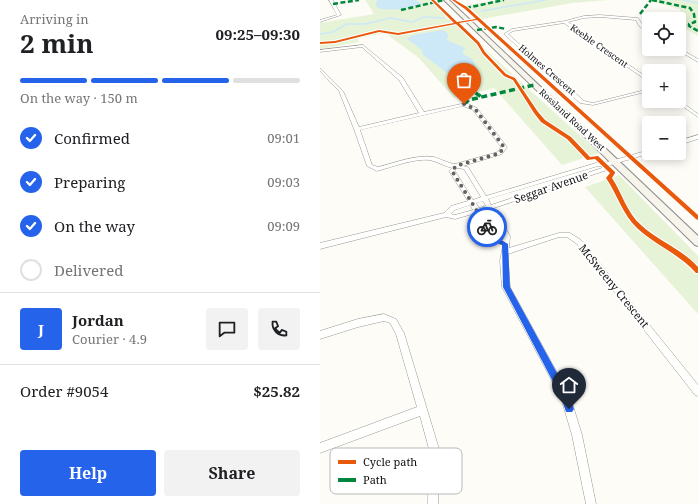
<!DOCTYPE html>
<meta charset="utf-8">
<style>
:root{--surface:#fff;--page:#f2f2f2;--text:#202124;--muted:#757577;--line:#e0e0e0;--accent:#2563eb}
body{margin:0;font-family:"Noto Serif",serif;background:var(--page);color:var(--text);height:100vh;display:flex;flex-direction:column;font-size:15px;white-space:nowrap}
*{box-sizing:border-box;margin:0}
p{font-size:13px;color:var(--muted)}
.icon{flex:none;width:22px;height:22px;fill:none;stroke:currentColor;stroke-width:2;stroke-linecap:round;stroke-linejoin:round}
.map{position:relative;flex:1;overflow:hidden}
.side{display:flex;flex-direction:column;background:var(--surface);width:320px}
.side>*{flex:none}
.buttons{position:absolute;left:322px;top:12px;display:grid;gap:8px}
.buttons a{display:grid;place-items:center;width:44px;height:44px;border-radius:4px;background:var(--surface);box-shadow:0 2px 10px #0003;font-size:20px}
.pin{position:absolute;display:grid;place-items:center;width:34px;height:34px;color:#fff;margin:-41px -17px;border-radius:50% 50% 50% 0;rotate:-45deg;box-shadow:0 0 4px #0007}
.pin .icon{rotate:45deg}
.courier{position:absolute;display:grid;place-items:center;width:40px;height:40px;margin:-20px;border:3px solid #2563eb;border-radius:50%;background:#fff;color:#222;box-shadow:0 1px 5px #0007}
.summary em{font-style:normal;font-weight:700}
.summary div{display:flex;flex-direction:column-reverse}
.summary{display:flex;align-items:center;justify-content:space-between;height:68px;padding:0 20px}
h1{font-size:26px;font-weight:700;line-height:30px}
.bar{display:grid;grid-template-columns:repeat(4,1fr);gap:6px 4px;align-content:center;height:48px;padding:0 20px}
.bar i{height:5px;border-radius:3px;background:var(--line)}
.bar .selected{background:var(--accent)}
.bar p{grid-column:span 4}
.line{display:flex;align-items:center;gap:10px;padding:0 20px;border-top:1px solid var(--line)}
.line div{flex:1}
.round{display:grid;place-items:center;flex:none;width:42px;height:42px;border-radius:4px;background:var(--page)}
ol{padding:0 20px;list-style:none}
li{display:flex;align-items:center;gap:12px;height:44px}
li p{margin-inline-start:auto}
li .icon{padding:4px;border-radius:50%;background:var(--accent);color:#fff;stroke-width:4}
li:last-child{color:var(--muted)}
li i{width:22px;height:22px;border:2px solid var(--line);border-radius:50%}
.primary-button{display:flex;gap:8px;margin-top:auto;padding:8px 20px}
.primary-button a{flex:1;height:46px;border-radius:4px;background:var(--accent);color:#fff;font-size:16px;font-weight:700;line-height:46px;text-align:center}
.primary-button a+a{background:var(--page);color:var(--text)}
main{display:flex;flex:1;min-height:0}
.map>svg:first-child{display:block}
.green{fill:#e7f3d7}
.water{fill:#cde8f7}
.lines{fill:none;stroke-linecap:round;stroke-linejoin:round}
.stream{stroke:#cde8f7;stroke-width:1.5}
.minor-casing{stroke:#979795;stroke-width:1}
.secondary-casing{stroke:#8e8d8b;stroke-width:2}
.minor{fill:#fffffe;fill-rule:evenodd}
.secondary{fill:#f6f4eb;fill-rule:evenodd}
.quiet-far1{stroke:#00873e;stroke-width:2.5;stroke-dasharray:5 2.5;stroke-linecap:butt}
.quiet{stroke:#00873e;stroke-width:3.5;stroke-dasharray:6 3.5;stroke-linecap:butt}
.cycleway-casing{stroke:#fff;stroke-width:2}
.cycleway{fill:#e8590c;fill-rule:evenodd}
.route{fill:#2563eb}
.done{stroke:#646362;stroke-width:4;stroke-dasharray:0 7.2}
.labels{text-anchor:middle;stroke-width:4;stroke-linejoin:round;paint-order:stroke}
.far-street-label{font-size:9px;fill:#111;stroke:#fff}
.street-label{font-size:11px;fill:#111;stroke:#fff}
.key{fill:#fff;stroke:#b8b8b8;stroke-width:1}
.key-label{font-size:11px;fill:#111}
</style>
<main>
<section class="side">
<div class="summary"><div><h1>2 min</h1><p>Arriving in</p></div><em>09:25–09:30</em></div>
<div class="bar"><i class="selected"></i><i class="selected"></i><i class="selected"></i><i></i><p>On the way · 150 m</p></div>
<ol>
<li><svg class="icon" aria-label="check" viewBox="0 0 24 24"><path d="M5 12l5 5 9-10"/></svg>Confirmed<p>09:01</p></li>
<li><svg class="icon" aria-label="check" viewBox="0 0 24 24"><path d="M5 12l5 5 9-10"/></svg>Preparing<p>09:03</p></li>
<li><svg class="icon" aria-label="check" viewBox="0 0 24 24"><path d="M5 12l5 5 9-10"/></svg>On the way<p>09:09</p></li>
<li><i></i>Delivered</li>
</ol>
<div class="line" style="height:72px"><b class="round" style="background:var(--accent);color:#fff">J</b><div><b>Jordan</b><p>Courier · 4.9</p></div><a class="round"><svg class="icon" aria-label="chat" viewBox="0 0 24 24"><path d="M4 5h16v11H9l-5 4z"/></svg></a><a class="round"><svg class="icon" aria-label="phone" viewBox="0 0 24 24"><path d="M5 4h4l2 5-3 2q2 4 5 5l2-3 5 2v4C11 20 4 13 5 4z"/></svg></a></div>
<div class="line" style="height:52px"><div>Order #9054</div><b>$25.82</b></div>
<div class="primary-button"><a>Help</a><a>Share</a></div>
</section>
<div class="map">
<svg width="378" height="504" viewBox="0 0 378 504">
<rect width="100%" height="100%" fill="#fdfcf7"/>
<g class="green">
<path d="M45,0H111L279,153L242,165L174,88L134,98L99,58L65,33L38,38L39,42L0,49V23L54,14Z"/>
<path d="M178,0H288L252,3L162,19L148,5Z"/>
<path d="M326,0H378V36L362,27L360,9Z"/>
<path d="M299,175L378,256V314L265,187Z"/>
</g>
<g class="water">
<path d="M59,0H95L102,3C92,10 70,11 58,8L56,5V1Z"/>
<path d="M123,30L129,35L127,39L129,41L145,48L143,51V54L152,59L155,64V67L144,72L142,77H135L134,75L129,74L103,55L102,50L87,39L93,35Z"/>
</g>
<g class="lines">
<g class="stream">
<path d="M363,0L378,3"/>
<path d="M162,11L225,0"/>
<path d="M0,34L13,32L26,24H45L70,18L92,22L104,17L124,18"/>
</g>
<g class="minor-casing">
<g id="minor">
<path d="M9,0H13L21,15L0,22V20L17,15Z"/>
<path d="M280,15L318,18L322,24L329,30V33L319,26L316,20L280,17L264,18L248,22L329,79V82L244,23L193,31L188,34L264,101L273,103L329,89V91L273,105L260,103L184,34L192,29L245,21L264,16Z"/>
<path d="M43,45L83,78L104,112L146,103L157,108L187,147L182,154L143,166L148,167L166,196L276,163H284L329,150V153H331L287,166V170L174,208L190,236L189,248L239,233H250L261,240L378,385V396L375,395L257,244L247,237H239L188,254V261L190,287L250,396L262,435L276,504H266L252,435L241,398L182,287L180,261L183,245L174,242L156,213L135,219L126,217L0,249V243L124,213L131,206L148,201L129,171L132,168C124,166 118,162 110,160C95,158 72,167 57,171L47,166L34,129L19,91L0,71V68L23,91L39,127L99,113L79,80L42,47L0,52V50ZM143,106L153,110L181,147L178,152L135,164C127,163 121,159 114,157C97,154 74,163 58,167L52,165L40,130ZM278,166H281L282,168L171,205L168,199ZM137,168L144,169L161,197L153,200L135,171ZM163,201L166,206L159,208L156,203ZM150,205L153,210L135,215L131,214L135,210ZM168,210L184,236L183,240L178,238L161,212Z"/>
<path d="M359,48L378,59V62L356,49H359Z"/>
<path d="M359,100L378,114V117L355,101Z"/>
<path d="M378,135V139L359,145V141Z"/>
<path d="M64,314L76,319L84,333L119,449L118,504H108L109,449L100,416L0,453V443L97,407L76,334L70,323L64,321L38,327L0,339V331L38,319Z"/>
</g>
</g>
<g class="secondary-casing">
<path id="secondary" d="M124,0H129L378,236V246L375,245Z"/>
</g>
<use href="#minor" class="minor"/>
<use href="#secondary" class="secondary"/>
<g class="quiet-far1">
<path d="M332,0L370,8L374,14L375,22L369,24V26L378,31"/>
<path d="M13,4L39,0"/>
<path d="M146,8L184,0"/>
<path d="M81,10L124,0"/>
<path d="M320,14L331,0"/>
<path d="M157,30L176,27L186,29"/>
</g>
<g class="quiet">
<path d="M131,85L138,93L154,92L162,97"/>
<path d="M144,104L149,100L214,85"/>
</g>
<g class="cycleway-casing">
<path id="cycleway" d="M111,0H114L137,22L156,19L145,9L132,0H135L147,7L378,215V220L376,219L157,20L139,23L159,42L165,52L186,74L195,78L218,112L225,120L251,137L270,157L278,156L295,172V173L292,178C302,193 307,213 321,225C338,241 362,249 378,267V273H376C358,253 335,245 317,228C303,215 297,194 286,178L290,173L275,159L267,160L247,139L221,122L214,113L193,80L184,76L163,54L157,44L136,24L78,35L59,32L15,43L0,44V42L15,41L59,30L78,33L134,23Z"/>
</g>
<use href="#cycleway" class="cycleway"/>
</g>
<path class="route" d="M165,226H170L178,238L188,244L190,287L248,393L254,409L252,412H246L241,397L183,287L182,245L173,241L164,227Z"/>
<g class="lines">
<path class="done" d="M144,104L155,109L184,147L180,153L136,166L132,171L167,227"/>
</g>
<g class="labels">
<g class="far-street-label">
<text transform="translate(279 46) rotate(35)" y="3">Keeble Crescent</text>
<text transform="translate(227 70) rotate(41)" y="3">Holmes Crescent</text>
<text transform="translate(252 120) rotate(43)" y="3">Rossland Road West</text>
</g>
<g class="street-label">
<text transform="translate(231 187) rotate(-19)" y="4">Seggar Avenue</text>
<text transform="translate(294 286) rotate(51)" y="4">McSweeny Crescent</text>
</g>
</g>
<rect x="10" y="448" width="132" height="46" rx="6" class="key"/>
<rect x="18" y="460" width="18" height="4" fill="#e8590c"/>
<rect x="18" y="478" width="18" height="4" fill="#00873e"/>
<g class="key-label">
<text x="43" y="466">Cycle path</text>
<text x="43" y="484">Path</text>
</g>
</svg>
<div class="buttons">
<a><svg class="icon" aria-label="locate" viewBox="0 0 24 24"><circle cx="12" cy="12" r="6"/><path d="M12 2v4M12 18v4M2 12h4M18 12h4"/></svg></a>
<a>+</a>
<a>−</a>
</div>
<div class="pin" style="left:144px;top:104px;background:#ea580c"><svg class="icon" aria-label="bag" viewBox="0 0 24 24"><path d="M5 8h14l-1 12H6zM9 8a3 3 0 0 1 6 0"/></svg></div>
<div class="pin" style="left:249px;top:409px;background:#1f2937"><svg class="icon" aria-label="home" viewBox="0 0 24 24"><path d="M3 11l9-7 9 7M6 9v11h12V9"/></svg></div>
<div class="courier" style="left:167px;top:227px"><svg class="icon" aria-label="bike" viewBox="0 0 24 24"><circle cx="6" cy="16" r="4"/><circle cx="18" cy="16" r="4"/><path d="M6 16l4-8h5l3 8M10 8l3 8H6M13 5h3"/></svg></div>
</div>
</main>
